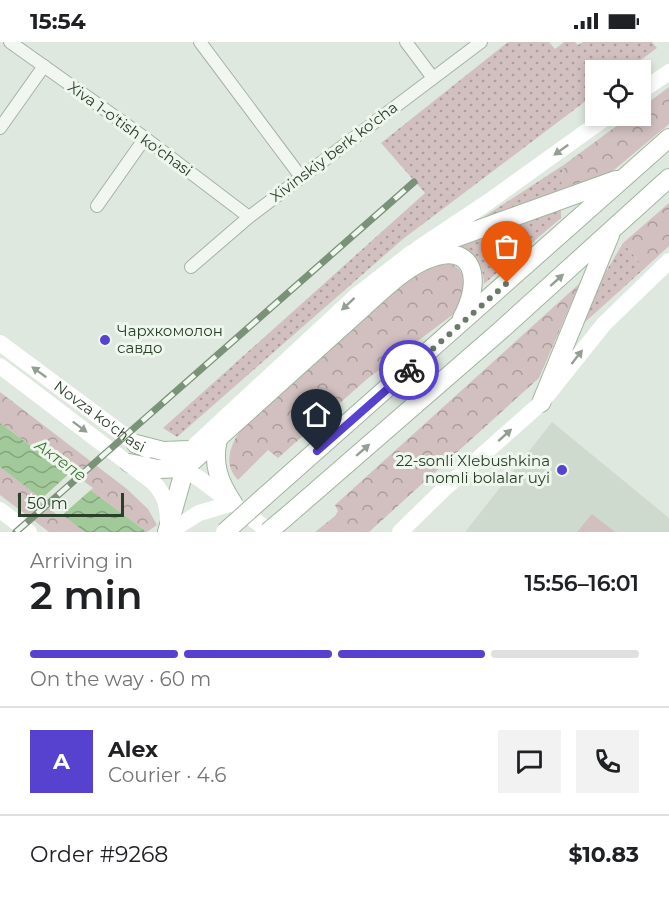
<!DOCTYPE html>
<meta charset="utf-8">
<style>
:root{--surface:#fff;--page:#f2f2f2;--text:#202124;--muted:#757577;--line:#e0e0e0;--accent:#5742cf}
body{margin:0;font-family:Montserrat,sans-serif;background:var(--page);color:var(--text);height:100vh;display:flex;flex-direction:column;font-size:22px;white-space:nowrap}
*{box-sizing:border-box;margin:0}
p{font-size:20px;color:var(--muted)}
.icon{flex:none;width:33px;height:33px;fill:none;stroke:currentColor;stroke-width:2;stroke-linecap:round;stroke-linejoin:round}
.map{position:relative;height:490px;overflow:hidden}
.drawer{display:flex;flex-direction:column;background:var(--surface);flex:1}
.drawer>*{flex:none}
.controls{position:absolute;left:585px;top:18px;display:grid;gap:12px}
.controls a{display:grid;place-items:center;width:66px;height:66px;border-radius:0px;background:var(--surface);box-shadow:0 3px 9px #0003;font-size:30px}
.scale{position:absolute;left:18px;bottom:15px;width:106px;box-sizing:border-box;padding-left:6px;border:3px solid #293f28;border-top:0;font-size:16px;line-height:21px;white-space:nowrap;color:#293f28;-webkit-text-stroke:4px #eff6ee;paint-order:stroke}
.pin{position:absolute;display:grid;place-items:center;width:51px;height:51px;color:#fff;margin:-62px -26px;border-radius:50% 50% 50% 0;rotate:-45deg;box-shadow:0 0 6px #0007}
.pin .icon{rotate:45deg}
.courier{position:absolute;display:grid;place-items:center;width:60px;height:60px;margin:-30px;border:4px solid #5742cf;border-radius:50%;background:#fff;color:#222;box-shadow:0 2px 8px #0007}
.overview em{font-style:normal;font-weight:600}
.overview div{display:flex;flex-direction:column-reverse}
.overview{display:flex;align-items:center;justify-content:space-between;height:102px;padding:0 30px}
h1{font-size:39px;font-weight:600;line-height:45px}
.bar{display:grid;grid-template-columns:repeat(4,1fr);gap:9px 6px;align-content:center;height:72px;padding:0 30px}
.bar i{height:8px;border-radius:4px;background:var(--line)}
.bar .active{background:var(--accent)}
.bar p{grid-column:span 4}
.line{display:flex;align-items:center;gap:15px;padding:0 30px;border-top:2px solid var(--line)}
.line div{flex:1}
.round{display:grid;place-items:center;flex:none;width:63px;height:63px;border-radius:0px;background:var(--page)}
.status{display:flex;justify-content:space-between;align-items:center;height:42px;padding:0 30px;background:var(--surface);direction:ltr}
.status svg{height:16px;fill:currentColor}
.map>svg:first-child{display:block}
.built{fill:#cedacd}
.grass{fill:url(#grass-dots)}
.forest{fill:url(#forest-crowns)}
.green{fill:#d2c0c0}
.water{fill:url(#water-waves)}
.pier{fill:#dfe8df}
.lines{fill:none;stroke-linecap:round;stroke-linejoin:round}
.street-casing{stroke:#a5b2a4;stroke-width:14}
.primary-casing{stroke:#a0b49e;stroke-width:20}
.street{stroke:#f2f6f1;stroke-width:12}
.secondary{stroke:#fff;stroke-width:16}
.primary{stroke:#fff;stroke-width:18}
.rail-casing{stroke:#7a9278;stroke-width:7}
.rail{stroke:#eff6ee;stroke-width:4.5;stroke-dasharray:14;stroke-linecap:butt}
.primary-bridge-casing{stroke:#a0b49e;stroke-width:20;stroke-linecap:butt}
.primary-bridge{stroke:#fff;stroke-width:18}
.oneway{fill:#949f94}
.done{stroke:#697a68;stroke-width:6;stroke-dasharray:0 10.8}
.route{stroke:#5742cf;stroke-width:8}
.poi-dot{fill:#5742cf;stroke:#eff6ee;stroke-width:2}
.labels{text-anchor:middle;stroke-width:6;stroke-linejoin:round;paint-order:stroke}
.street-label{font-size:15px;fill:#293f28;stroke:#eff6ee}
.poi-label{font-size:15px;fill:#293f28;stroke:#eff6ee;text-anchor:start}
.water-label{font-size:16px;font-style:italic;fill:#3b7331;stroke:#eff6ee}
</style>
<div class="status"><b>15:54</b><svg viewBox="0 0 49 12"><path d="M0 12V9h3v3zM5 12V6h3v6zM10 12V3h3v9zM15 12V0h3v12zM26 1h20v11H26zM47 4h2v5h-2z"/></svg></div>
<div class="map">
<svg width="669" height="490" viewBox="0 0 669 490">
<defs>
<pattern id="grass-dots" width="8" height="8" patternUnits="userSpaceOnUse" patternTransform="scale(1.5)"><rect width="8" height="8" fill="#d2c0c0"/><path d="M2 2h.1M6 6h.1" fill="none" stroke="#aa9d9c" stroke-width="1.8" stroke-linecap="round"/></pattern>
<pattern id="forest-crowns" width="20" height="18" patternUnits="userSpaceOnUse" patternTransform="scale(1.5)"><rect width="20" height="18" fill="#d2c0c0"/><path d="M2 6a3 3 0 1 1 6 0M12 15a3 3 0 1 1 6 0" fill="none" stroke="#aa9d9c"/></pattern>
<pattern id="water-waves" width="16" height="10" patternUnits="userSpaceOnUse" patternTransform="scale(1.5)"><rect width="16" height="10" fill="#a2c999"/><path d="M0 5q4-4 8 0t8 0" fill="none" stroke="#84a57d"/></pattern>
</defs>
<rect width="100%" height="100%" fill="#dfe8df"/>
<path class="built" d="M552,380L669,476V490H465Z"/>
<g class="grass">
<path d="M508,0H549L555,7L564,0H575L578,3L583,0H652L657,6L627,28H596L595,52L403,197L177,395L163,386L425,151L381,101Z"/>
<path d="M565,122L561,138L608,133L473,182Z"/>
<path d="M561,168V176L484,242C484,225 474,210 459,204Z"/>
<path d="M623,201L645,226L584,281L602,236Z"/>
</g>
<g class="forest">
<path d="M669,45V82L608,133L562,145L561,138L565,122L630,74H640L641,66Z"/>
<path d="M669,161V204L645,226L623,201Z"/>
<path d="M449,220L459,227L464,235V254L455,271L367,337L278,416L268,408L238,438C222,422 231,402 242,385L419,227Z"/>
<path d="M580,241L539,336L369,490H315L335,474L338,469L335,463Z"/>
<path d="M0,350L127,447L148,467L157,483L147,490L0,381Z"/>
<path d="M0,425L86,490H49L0,453Z"/>
</g>
<path class="green" d="M592,472L615,490H577Z"/>
<path class="water" d="M0,381L147,490H85L0,425Z"/>
<path class="pier" d="M71,430L93,446L60,475L39,459Z"/>
<g class="lines">
<g class="street-casing">
<g id="street">
<path d="M10,0L145,96L249,175"/>
<path d="M200,0L301,135"/>
<path d="M406,0L433,36"/>
<path d="M0,86L44,24"/>
<path d="M97,164L145,96"/>
<path d="M191,225L249,175L481,0"/>
</g>
</g>
<g class="primary-casing">
<g id="primary">
<path d="M416,210L616,138"/>
<path d="M541,361L610,193"/>
<path d="M218,397C212,422 219,440 233,461"/>
<path d="M136,402L163,409L190,408L167,490"/>
<path d="M129,421L158,427L185,426L367,262C384,247 402,229 423,219C475,196 483,238 462,276"/>
<path d="M264,455L669,96"/>
<path d="M287,474L500,289L669,136"/>
</g>
</g>
<use href="#street" class="street"/>
<g class="secondary">
<path d="M640,50L669,30"/>
<path id="s1" d="M0,301L136,402L148,408"/>
<path d="M0,324L154,441C165,453 168,464 168,480"/>
<path d="M190,408L357,253L410,212L488,160L608,74"/>
<path d="M173,421L200,437L270,490"/>
<path d="M0,468L29,490"/>
<path d="M169,490L199,471L233,461"/>
<path d="M400,490L444,447L541,361L604,282L669,219"/>
</g>
<use href="#primary" class="primary"/>
<g class="rail-casing">
<path id="rail" d="M16,490L414,140"/>
</g>
<use href="#rail" class="rail"/>
<g class="primary-bridge-casing">
<g id="primary-bridge">
<path d="M225,490L264,455"/>
<path d="M268,490L287,474"/>
</g>
</g>
<use href="#primary-bridge" class="primary-bridge"/>
</g>
<defs><path id="oneway-solid" d="M-6-.8H1V-3.2L6.5 0L1 3.2V.8H-6Z" transform="scale(1.5)"/></defs>
<g class="oneway">
<use href="#oneway-solid" transform="translate(561 108) rotate(144)"/>
<use href="#oneway-solid" transform="translate(557 238) rotate(-42)"/>
<use href="#oneway-solid" transform="translate(348 262) rotate(137)"/>
<use href="#oneway-solid" transform="translate(577 315) rotate(-52)"/>
<use href="#oneway-solid" transform="translate(39 330) rotate(-144)"/>
<use href="#oneway-solid" transform="translate(80 385) rotate(37)"/>
<use href="#oneway-solid" transform="translate(505 393) rotate(-42)"/>
<use href="#oneway-solid" transform="translate(363 408) rotate(-41)"/>
</g>
<g class="lines">
<path class="done" d="M409,328L507,241"/>
<path class="route" d="M317,409L409,328"/>
</g>
<g class="poi-dot">
<circle cx="105" cy="298" r="6"/>
<circle cx="562" cy="428" r="6"/>
</g>
<g class="labels">
<g class="street-label">
<text transform="translate(130 87) rotate(36)" y="5">Xiva 1-o'tish ko'chasi</text>
<text transform="translate(334 110) rotate(-37)" y="5">Xivinskiy berk ko'cha</text>
<text dy="5" stroke="none"><textPath href="#s1" startOffset="124">Novza ko'chasi</textPath></text>
</g>
<g class="poi-label">
<text x="117" y="294">Чархкомолон<tspan x="117" dy="17">савдо</tspan></text>
<text x="550" y="424" text-anchor="end">22-sonli Xlebushkina<tspan x="550" dy="17">nomli bolalar uyi</tspan></text>
</g>
<g class="water-label">
<text transform="translate(61 418) rotate(36)" y="6">Актепе</text>
</g>
</g>
</svg>
<div class="controls">
<a><svg class="icon" aria-label="locate" viewBox="0 0 24 24"><circle cx="12" cy="12" r="6"/><path d="M12 2v4M12 18v4M2 12h4M18 12h4"/></svg></a>
</div>
<div class="scale">50 m</div>
<div class="pin" style="left:507px;top:241px;background:#ea580c"><svg class="icon" aria-label="bag" viewBox="0 0 24 24"><path d="M5 8h14l-1 12H6zM9 8a3 3 0 0 1 6 0"/></svg></div>
<div class="pin" style="left:317px;top:409px;background:#1f2937"><svg class="icon" aria-label="home" viewBox="0 0 24 24"><path d="M3 11l9-7 9 7M6 9v11h12V9"/></svg></div>
<div class="courier" style="left:409px;top:328px"><svg class="icon" aria-label="bike" viewBox="0 0 24 24"><circle cx="6" cy="16" r="4"/><circle cx="18" cy="16" r="4"/><path d="M6 16l4-8h5l3 8M10 8l3 8H6M13 5h3"/></svg></div>
</div>
<section class="drawer">
<div class="overview"><div><h1>2 min</h1><p>Arriving in</p></div><em>15:56–16:01</em></div>
<div class="bar"><i class="active"></i><i class="active"></i><i class="active"></i><i></i><p>On the way · 60 m</p></div>
<div class="line" style="height:108px"><b class="round" style="background:var(--accent);color:#fff">A</b><div><b>Alex</b><p>Courier · 4.6</p></div><a class="round"><svg class="icon" aria-label="chat" viewBox="0 0 24 24"><path d="M4 5h16v11H9l-5 4z"/></svg></a><a class="round"><svg class="icon" aria-label="phone" viewBox="0 0 24 24"><path d="M5 4h4l2 5-3 2q2 4 5 5l2-3 5 2v4C11 20 4 13 5 4z"/></svg></a></div>
<div class="line" style="height:78px"><div>Order #9268</div><b>$10.83</b></div>
</section>
